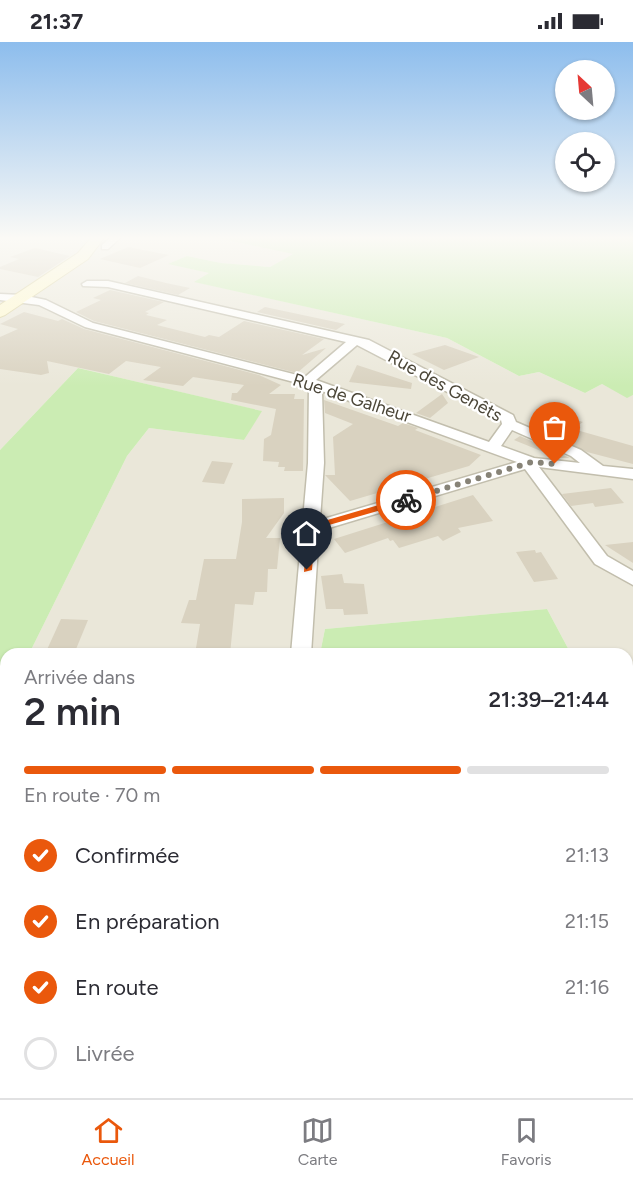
<!DOCTYPE html>
<html lang="fr">
<meta charset="utf-8">
<style>
:root{--surface:#fff;--page:#f7f7f7;--text:#2b2b33;--muted:#7c7c81;--line:#e1e1e2;--accent:#ea580c}
body{margin:0;font-family:Figtree,sans-serif;background:var(--page);color:var(--text);height:100vh;display:flex;flex-direction:column;font-size:22px;white-space:nowrap}
*{box-sizing:border-box;margin:0}
p{font-size:20px;color:var(--muted)}
.icon{flex:none;width:33px;height:33px;fill:none;stroke:currentColor;stroke-width:2;stroke-linecap:round;stroke-linejoin:round}
.map{position:relative;flex:1;overflow:hidden}
.drawer{position:absolute;left:0px;top:606px;width:633px;height:450px;display:flex;flex-direction:column;background:var(--surface);border-radius:18px 18px 0 0;box-shadow:0 2px 4px #0004}
.drawer>*{flex:none}
.needle{width:39px;rotate:334deg}
.fabs{position:absolute;left:555px;top:18px;display:grid;gap:12px}
.fabs a{display:grid;place-items:center;width:60px;height:60px;border-radius:50%;background:var(--surface);box-shadow:0 2px 4px #0004;font-size:30px}
.pin{position:absolute;display:grid;place-items:center;width:51px;height:51px;color:#fff;margin:-62px -26px;border-radius:50% 50% 50% 0;rotate:-45deg;box-shadow:0 0 6px #0007}
.pin .icon{rotate:45deg}
.courier{position:absolute;display:grid;place-items:center;width:60px;height:60px;margin:-30px;border:4px solid #ea580c;border-radius:50%;background:#fff;color:#222;box-shadow:0 2px 8px #0007}
.headline em{font-style:normal;font-weight:600}
.headline div{display:flex;flex-direction:column-reverse}
.headline{display:flex;align-items:center;justify-content:space-between;height:102px;padding:0 24px}
h1{font-size:39px;font-weight:600;line-height:45px}
.bar{display:grid;grid-template-columns:repeat(4,1fr);gap:9px 6px;align-content:center;height:72px;padding:0 24px}
.bar i{height:8px;border-radius:4px;background:var(--line)}
.bar .selected{background:var(--accent)}
.bar p{grid-column:span 4}
ol{padding:0 24px;list-style:none}
li{display:flex;align-items:center;gap:18px;height:66px}
li p{margin-inline-start:auto}
li .icon{padding:6px;border-radius:50%;background:var(--accent);color:#fff;stroke-width:4}
li:last-child{color:var(--muted)}
li i{width:33px;height:33px;border:3px solid var(--line);border-radius:50%}
.status{display:flex;justify-content:space-between;align-items:center;height:42px;padding:0 30px;background:var(--surface);direction:ltr}
.status svg{height:16px;fill:currentColor}
.dock{display:flex;justify-content:space-around;align-items:center;height:84px;border-top:2px solid var(--line);background:var(--surface);font-size:16px;color:var(--muted)}
.dock a{display:grid;justify-items:center;gap:3px}
.dock .selected{color:var(--accent)}
.map>svg:first-child{display:block}
.residential{fill:#eae7d9}
.green{fill:#cbecb3}
.building{fill:#d9d2c0}
.lines{fill:none;stroke-linecap:round;stroke-linejoin:round}
.street-casing{stroke:#c2bead;stroke-width:3}
.secondary-casing{stroke:#d8cf9a;stroke-width:2}
.street{fill:#fff;fill-rule:evenodd}
.secondary{fill:#fff9cd;fill-rule:evenodd}
.route{fill:#ea580c}
.done{stroke:#878377;stroke-width:6;stroke-dasharray:0 10.8}
.labels{text-anchor:middle;stroke-width:4.5;stroke-linejoin:round;paint-order:stroke}
.far-street-label{font-size:18px;fill:#4b4638;stroke:#fff}
</style>
<div class="status"><b>21:37</b><svg viewBox="0 0 49 12"><path d="M0 12V9h3v3zM5 12V6h3v6zM10 12V3h3v9zM15 12V0h3v12zM26 1h20v11H26zM47 4h2v5h-2z"/></svg></div>
<div class="map">
<svg width="633" height="1056" viewBox="0 0 633 1056">
<rect width="100%" height="100%" fill="#f6f4eb"/>
<path class="residential" d="M0,196H71L83,199L84,196H217L294,212L270,225L221,221L187,214L169,222L210,231L196,240L447,296L519,334L539,330L585,351L602,342L627,355L633,353V731L627,720V612H571L547,567L325,587L320,612H29L127,414L149,386L244,398L261,369L78,326L0,408Z"/>
<g class="green">
<path d="M217,196H633V353L627,356L602,342L585,351L539,330L519,334L447,296L194,240L209,231L168,222L187,214L221,221L270,225L293,212Z"/>
<path d="M78,326L262,369L244,398L149,386L127,414L29,612H6V1050H221L225,1056H0V408Z"/>
<path d="M547,567L571,612H320L325,587Z"/>
<path d="M627,720L633,731V1056H226L292,1050H627Z"/>
</g>
<g class="building">
<path d="M128,205L169,213L140,226L100,217Z"/>
<path d="M35,206L70,214L38,235L0,227V225L19,217L10,215Z"/>
<path d="M138,234L166,241L190,246L178,253L125,241Z"/>
<path d="M110,248L164,260L145,270L149,271L146,273L167,278L157,283L205,295L209,293L219,295L244,279L324,297L302,313L326,306L297,331L94,279L76,270L101,258L93,256Z"/>
<path d="M265,265L345,282L336,288L257,270Z"/>
<path d="M24,270L58,279L62,277L84,287L259,333L281,343L269,352H295L294,357H304L303,429H284L285,425H278L279,420L263,419L264,397L271,393L276,367L231,358L232,351H237L244,343L193,335L183,344L143,338L161,325L126,319L109,332L47,319L49,331L41,333L0,327V295L18,287L0,282Z"/>
<path d="M445,303L479,315L444,328L412,312Z"/>
<path d="M357,323L412,341L411,347L349,340Z"/>
<path d="M442,352L448,361L430,376L416,371Z"/>
<path d="M324,358L398,384L403,381L418,386L415,388L481,413L469,424L350,459L325,433H335L333,395L353,382L325,371Z"/>
<path d="M552,370L583,380L573,387L633,404V422L587,410L553,394L556,388L539,378Z"/>
<path d="M520,394L570,416H558L514,398Z"/>
<path d="M212,419L233,421L224,442L202,440Z"/>
<path d="M611,446L624,461L595,465L593,461L571,464L562,452Z"/>
<path d="M473,453L493,479L458,486L461,490L443,499L438,494L399,506L393,498L390,499L388,496L345,511L334,497Z"/>
<path d="M284,456V471L266,496H280L277,527H268L267,550H255L253,563L235,562L230,612H195L200,582L181,581L189,558H196L204,517H236L242,480V457Z"/>
<path d="M633,500V521L605,503Z"/>
<path d="M535,508L536,511L541,510L558,537L534,540L516,510Z"/>
<path d="M342,532L344,541L364,542L368,572L344,573L343,567H326L321,534Z"/>
<path d="M61,577L88,578L74,612H45Z"/>
</g>
<g class="lines">
<g class="street-casing">
<g id="street">
<path d="M110,196H120L108,207H102V203Z"/>
<path d="M87,239H108L369,298L513,373L516,380L581,408L603,424L633,427V437L539,425L607,514L633,529V543L595,522L525,427L319,489L311,612H291L308,421L309,344L85,285L39,263L0,258V252L22,253L46,258L93,281L305,335L346,300L108,245L83,244L82,242ZM357,303L501,378L502,382L489,400L316,338ZM322,349L517,420L320,478L324,421ZM512,388L571,414L580,421L534,416L501,404Z"/>
<path d="M297,1050H329L331,1056H299Z"/>
</g>
</g>
<g class="secondary-casing">
<path id="secondary" d="M91,196H104L88,217L5,273L0,275V263L78,211Z"/>
</g>
<use href="#street" class="street"/>
<use href="#secondary" class="secondary"/>
</g>
<linearGradient id="sky" x2="0" y2="1"><stop stop-color="#8dbded"/><stop offset="0.57" stop-color="#fbfaf6"/><stop offset="1" stop-color="#fbfaf6" stop-opacity="0"/></linearGradient>
<rect width="633" height="344" fill="url(#sky)"/>
<path class="route" d="M406,455L409,456V460L315,487L312,528L304,530L307,484Z"/>
<g class="lines">
<path class="done" d="M406,458L532,420L555,422"/>
</g>
<g class="labels">
<g class="far-street-label">
<text transform="translate(445 344) rotate(29)" y="6">Rue des Genêts</text>
<text transform="translate(352 356) rotate(18)" y="6">Rue de Galheur</text>
</g>
</g>
</svg>
<div class="fabs">
<a><svg class="needle" viewBox="-14 -14 28 28"><path d="M0-13l5 13h-10z" fill="#e53935"/><path d="M0 13l5-13h-10z" fill="#7c7c81"/></svg></a>
<a><svg class="icon" aria-label="locate" viewBox="0 0 24 24"><circle cx="12" cy="12" r="6"/><path d="M12 2v4M12 18v4M2 12h4M18 12h4"/></svg></a>
</div>
<div class="pin" style="left:555px;top:422px;background:#ea580c"><svg class="icon" aria-label="bag" viewBox="0 0 24 24"><path d="M5 8h14l-1 12H6zM9 8a3 3 0 0 1 6 0"/></svg></div>
<div class="pin" style="left:307px;top:528px;background:#1f2937"><svg class="icon" aria-label="home" viewBox="0 0 24 24"><path d="M3 11l9-7 9 7M6 9v11h12V9"/></svg></div>
<div class="courier" style="left:406px;top:458px"><svg class="icon" aria-label="bike" viewBox="0 0 24 24"><circle cx="6" cy="16" r="4"/><circle cx="18" cy="16" r="4"/><path d="M6 16l4-8h5l3 8M10 8l3 8H6M13 5h3"/></svg></div>
<section class="drawer">
<div class="headline"><div><h1>2 min</h1><p>Arrivée dans</p></div><em>21:39–21:44</em></div>
<div class="bar"><i class="selected"></i><i class="selected"></i><i class="selected"></i><i></i><p>En route · 70 m</p></div>
<ol>
<li><svg class="icon" aria-label="check" viewBox="0 0 24 24"><path d="M5 12l5 5 9-10"/></svg>Confirmée<p>21:13</p></li>
<li><svg class="icon" aria-label="check" viewBox="0 0 24 24"><path d="M5 12l5 5 9-10"/></svg>En préparation<p>21:15</p></li>
<li><svg class="icon" aria-label="check" viewBox="0 0 24 24"><path d="M5 12l5 5 9-10"/></svg>En route<p>21:16</p></li>
<li><i></i>Livrée</li>
</ol>
</section>
</div>
<nav class="dock">
<a class="selected"><svg class="icon" aria-label="home" viewBox="0 0 24 24"><path d="M3 11l9-7 9 7M6 9v11h12V9"/></svg>Accueil</a>
<a><svg class="icon" aria-label="map" viewBox="0 0 24 24"><path d="M3 6l6-2 6 2 6-2v14l-6 2-6-2-6 2zM9 4v14M15 6v14"/></svg>Carte</a>
<a><svg class="icon" aria-label="saved" viewBox="0 0 24 24"><path d="M7 4h10v16l-5-4-5 4z"/></svg>Favoris</a>
</nav>
